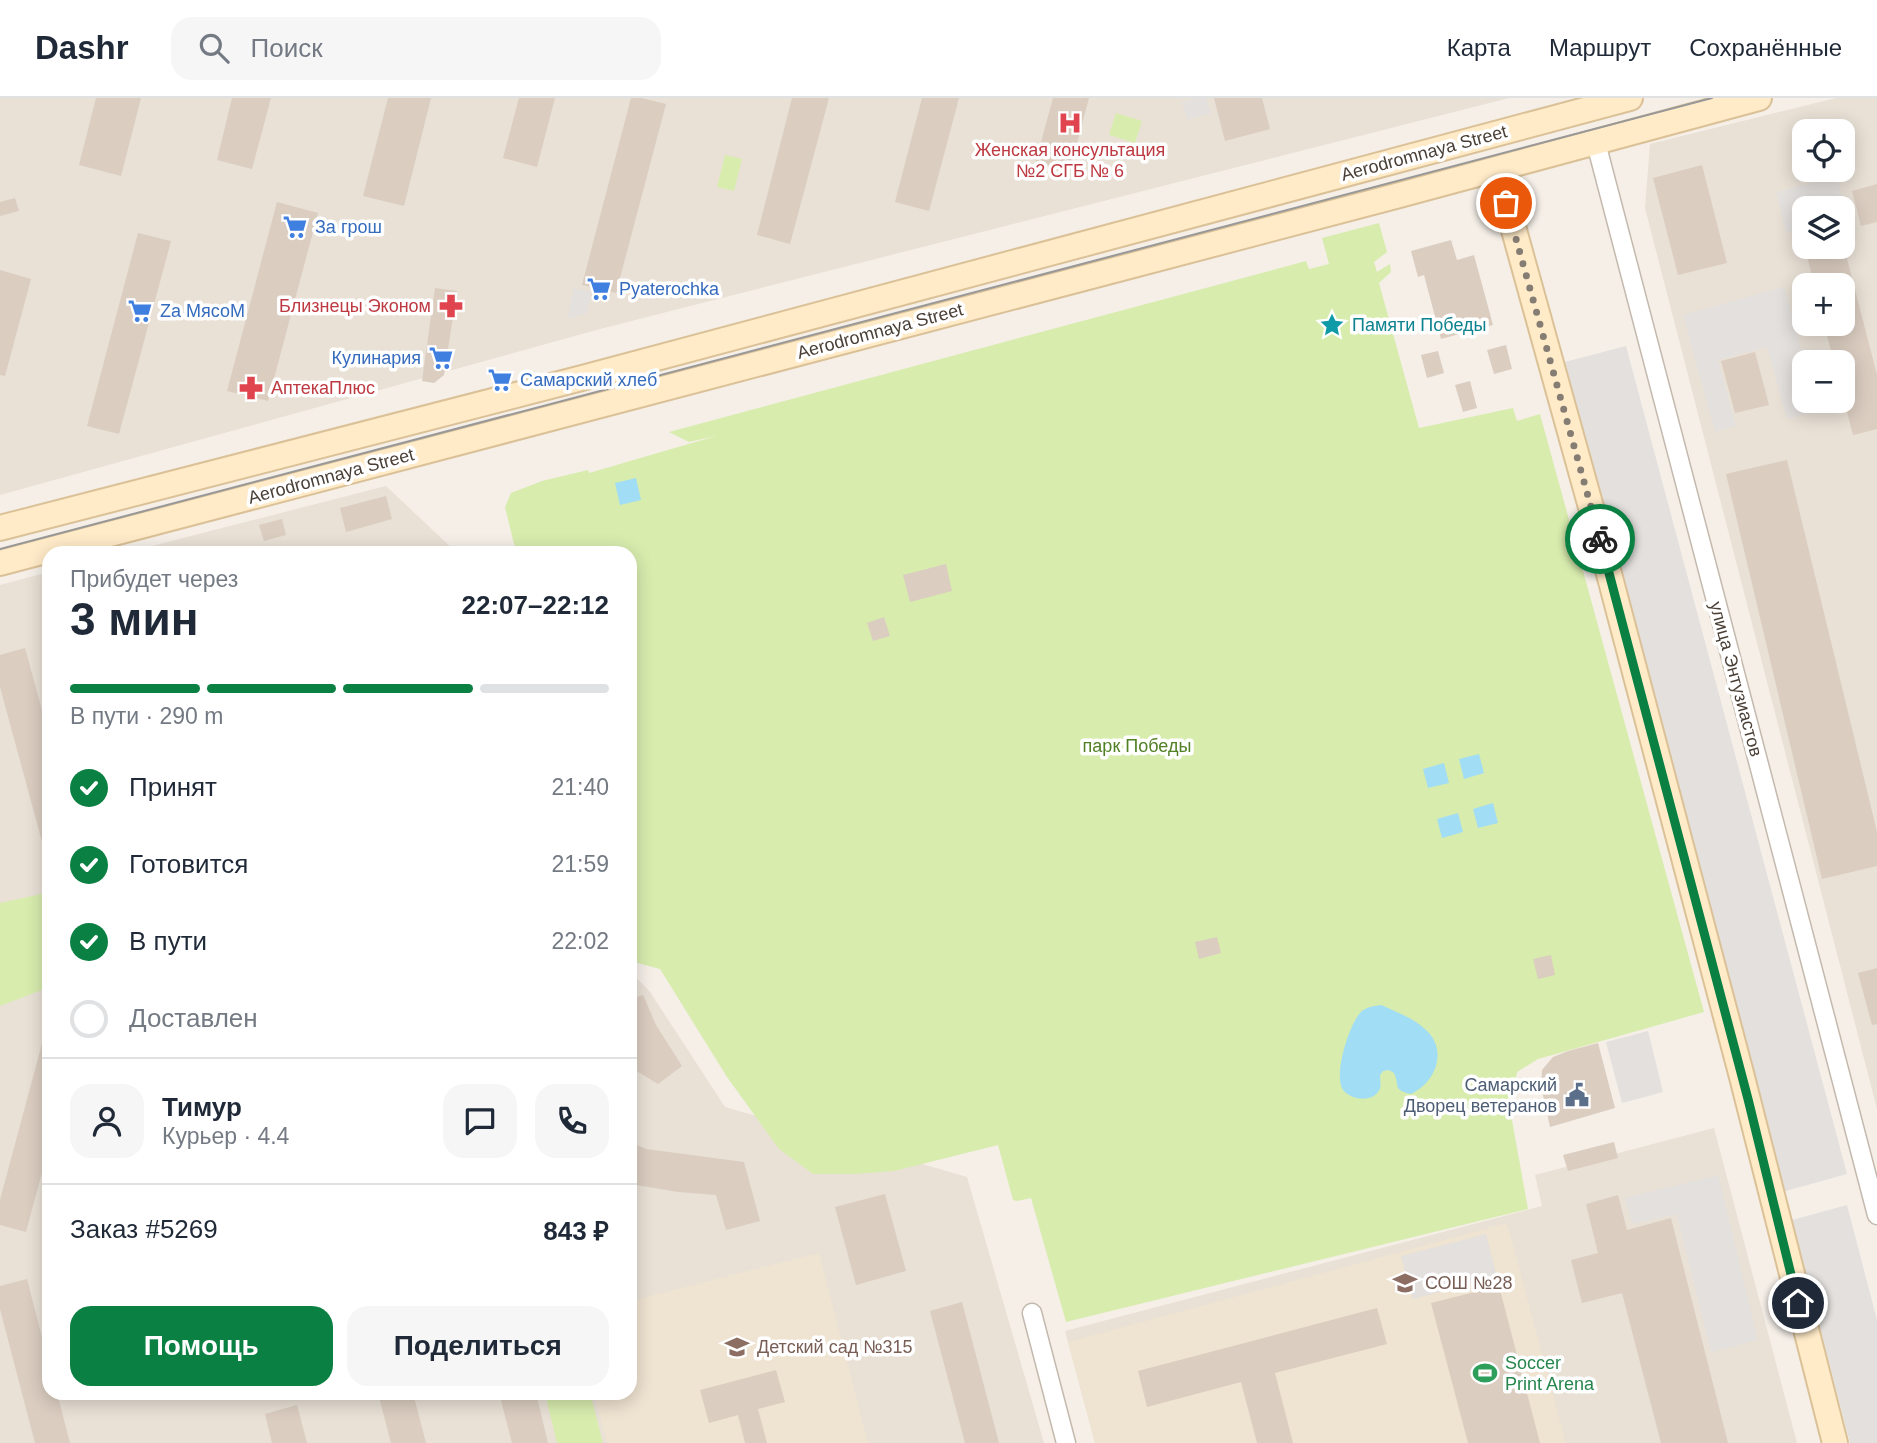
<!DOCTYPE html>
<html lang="ru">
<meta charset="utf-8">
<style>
:root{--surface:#fff;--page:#f6f6f7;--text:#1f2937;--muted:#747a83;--line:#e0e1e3;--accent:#0b8043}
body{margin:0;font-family:Arial,sans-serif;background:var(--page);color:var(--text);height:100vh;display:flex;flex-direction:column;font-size:26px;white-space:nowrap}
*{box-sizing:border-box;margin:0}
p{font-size:23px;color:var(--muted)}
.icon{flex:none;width:38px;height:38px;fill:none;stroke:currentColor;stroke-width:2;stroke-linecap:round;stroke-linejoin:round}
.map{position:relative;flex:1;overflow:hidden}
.side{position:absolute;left:42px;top:448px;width:595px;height:854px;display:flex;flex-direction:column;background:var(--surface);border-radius:21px;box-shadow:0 4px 18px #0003}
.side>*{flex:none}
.controls{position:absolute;left:1792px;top:21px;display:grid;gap:14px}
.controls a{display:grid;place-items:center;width:63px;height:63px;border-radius:14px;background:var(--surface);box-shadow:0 4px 18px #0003;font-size:35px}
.pin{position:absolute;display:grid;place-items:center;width:60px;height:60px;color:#fff;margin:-30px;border:4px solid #fff;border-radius:50%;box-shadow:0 2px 7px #0007}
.courier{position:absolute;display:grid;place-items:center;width:70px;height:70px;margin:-35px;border:5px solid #0b8043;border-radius:50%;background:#fff;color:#222;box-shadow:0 2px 9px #0007}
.headline em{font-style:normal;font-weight:600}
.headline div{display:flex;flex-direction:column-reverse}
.headline{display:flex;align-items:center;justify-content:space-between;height:119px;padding:0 28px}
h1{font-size:46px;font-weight:600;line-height:52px}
.bar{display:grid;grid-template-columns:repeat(4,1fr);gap:10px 7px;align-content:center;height:84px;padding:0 28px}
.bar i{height:9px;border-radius:5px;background:var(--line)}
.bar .active{background:var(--accent)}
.bar p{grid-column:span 4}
.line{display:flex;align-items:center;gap:18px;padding:0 28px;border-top:2px solid var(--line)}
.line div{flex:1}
.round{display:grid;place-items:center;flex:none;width:74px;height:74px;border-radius:21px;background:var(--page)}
ol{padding:0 28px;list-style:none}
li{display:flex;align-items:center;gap:21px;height:77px}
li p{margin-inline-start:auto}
li .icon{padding:7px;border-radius:50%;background:var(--accent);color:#fff;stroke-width:4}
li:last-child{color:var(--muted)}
li i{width:38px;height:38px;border:4px solid var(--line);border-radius:50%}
.primary-button{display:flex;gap:14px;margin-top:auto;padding:14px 28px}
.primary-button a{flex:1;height:80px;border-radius:21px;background:var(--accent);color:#fff;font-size:28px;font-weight:600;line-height:80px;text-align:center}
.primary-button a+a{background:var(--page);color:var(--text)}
header{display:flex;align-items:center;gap:42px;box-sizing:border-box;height:98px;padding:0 35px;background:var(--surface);border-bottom:2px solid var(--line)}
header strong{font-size:33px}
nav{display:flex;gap:38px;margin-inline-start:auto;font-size:24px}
.search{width:490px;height:63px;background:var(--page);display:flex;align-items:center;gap:18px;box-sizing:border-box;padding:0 24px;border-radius:21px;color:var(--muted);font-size:26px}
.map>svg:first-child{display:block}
.residential{fill:#e9e1d6;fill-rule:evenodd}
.education{fill:#efe3d1}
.green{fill:#d8ecae}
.parking{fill:#e3e0dd}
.water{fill:#a1ddf5}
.building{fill:#dbcdc0}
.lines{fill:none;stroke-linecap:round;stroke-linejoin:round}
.minor-casing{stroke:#c4b9ad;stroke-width:21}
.secondary-casing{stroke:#dbc197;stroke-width:28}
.minor{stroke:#fff;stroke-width:18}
.secondary{stroke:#ffebc8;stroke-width:24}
.tram{stroke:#989898;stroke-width:2}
.done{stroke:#857d74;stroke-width:7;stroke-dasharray:0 12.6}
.route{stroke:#0b8043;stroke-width:9}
.labels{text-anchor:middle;stroke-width:7;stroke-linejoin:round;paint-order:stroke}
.health-label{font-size:18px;fill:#be3a42;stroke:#fff}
.street-label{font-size:18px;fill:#493f36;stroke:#fff}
.shop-label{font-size:18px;fill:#366cbe;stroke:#fff;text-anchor:start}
.culture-label{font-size:18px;fill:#0d838f;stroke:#fff;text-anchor:start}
.park-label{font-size:18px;fill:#528025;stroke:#fff}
.service-label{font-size:18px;fill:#4e5e75;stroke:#fff;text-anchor:end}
.education-label{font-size:18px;fill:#785e54;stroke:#fff;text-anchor:start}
.leisure-label{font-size:18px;fill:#27864d;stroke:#fff;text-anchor:start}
</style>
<header>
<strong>Dashr</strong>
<div class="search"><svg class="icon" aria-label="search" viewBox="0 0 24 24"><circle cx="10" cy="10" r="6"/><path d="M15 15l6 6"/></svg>Поиск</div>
<nav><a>Карта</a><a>Маршрут</a><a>Сохранённые</a></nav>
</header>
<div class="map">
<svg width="1877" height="1345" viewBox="0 0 1877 1345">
<rect width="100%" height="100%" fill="#f5efe8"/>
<g class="residential">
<path d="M0,0H1509L600,231L0,397Z"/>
<path d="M1836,0H1877V1011L1645,110L1650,46ZM1804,33H1843V72H1804ZM1804,110H1843V149H1804ZM1804,187H1843V226H1804ZM1804,264H1843V303H1804Z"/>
<path d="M386,388L457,455H125Z"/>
<path d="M49,474V1295H630V873L650,894L725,1009L967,1079L1044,1345H0V487Z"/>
<path d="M1714,1030L1797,1345H1095L1065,1233L1542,1108L1535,1077Z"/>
</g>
<g class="education">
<path d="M1507,1125L1566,1345H1095L1068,1244Z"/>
<path d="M819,1155L868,1345H607L594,1295H630V1203Z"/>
</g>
<g class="green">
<path d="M1116,15L1142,23L1135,45L1109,37Z"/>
<path d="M725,57L742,61L734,93L717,89Z"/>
<path d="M1379,125L1387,154L1374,164L1377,174L1390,166L1391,174L1379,185L1419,330L1513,310L1517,323L1540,316L1704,914L1538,961L1517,974L1510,1011L1528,1111L1066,1224L1031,1100L1017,1103L1013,1102L998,1047L894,1073L854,1076H813L779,1051L727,979L660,871L630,863V455H519L514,446L505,409L511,395L542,383L588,372L589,375L716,338L689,344L669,334L1306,163L1309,171L1329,166L1322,140Z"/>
<path d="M46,795L49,804V882L47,890L0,908V805Z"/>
<path d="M545,1295H590L603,1345H557Z"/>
</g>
<g class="parking">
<path d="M1196,0H1206L1211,15L1187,22L1182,4Z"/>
<path d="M1837,79L1847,120L1843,121V110H1804V130L1786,135L1776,94Z"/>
<path d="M1784,189L1805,264L1804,303H1815L1818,313L1787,321L1767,249L1718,262L1736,328L1715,334L1683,217Z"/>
<path d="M574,190L592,194L587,215L567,221Z"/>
<path d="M1626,248L1847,1076L1782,1094L1561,265Z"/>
<path d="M1648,933L1663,994L1622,1005L1606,944Z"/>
<path d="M1718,1077L1758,1242L1711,1254L1677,1116L1632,1126L1625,1100Z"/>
<path d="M1847,1107L1877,1222V1345H1850L1792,1122Z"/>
<path d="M1486,1136L1497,1179L1413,1201L1401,1158Z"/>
</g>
<g class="water">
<path d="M636,380L641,402L620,407L615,385Z"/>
<path d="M1479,656L1484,675L1464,681L1459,661Z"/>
<path d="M1444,665L1449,685L1428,690L1423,671Z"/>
<path d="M1493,705L1498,725L1478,730L1473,711Z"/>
<path d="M1458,715L1463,734L1442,740L1437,721Z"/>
<path d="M1381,907C1396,914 1414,920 1426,932C1448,952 1436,985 1411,996C1392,992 1400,987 1394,975L1389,972L1383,973L1380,977C1380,983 1382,989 1378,994C1371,1004 1352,1002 1344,993C1332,980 1349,926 1361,914C1366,909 1374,908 1381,907Z"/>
</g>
<g class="building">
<path d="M96,0H141L121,78L79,67Z"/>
<path d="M232,0H271L252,71L217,62Z"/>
<path d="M388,0H431L404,108L363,98Z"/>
<path d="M519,0H555L537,69L503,60Z"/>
<path d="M631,0H641L666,6L616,195L582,187Z"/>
<path d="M792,0H829L790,146L757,137Z"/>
<path d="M922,0H959L929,113L895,104Z"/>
<path d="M1053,0H1089L1069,75L1035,66Z"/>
<path d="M1214,0H1262L1270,31L1225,43Z"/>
<path d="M1702,67L1727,165L1678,177L1653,80Z"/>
<path d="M1877,86V124L1861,128L1852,93Z"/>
<path d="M15,100L19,113L0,118V104Z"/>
<path d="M277,104L318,115L268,303L227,293Z"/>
<path d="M138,135L171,143L119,336L87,328Z"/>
<path d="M1451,142L1457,162L1474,157L1493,227L1441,241L1424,177L1418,179L1411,153Z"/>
<path d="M1824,149H1844L1877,277V331L1853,337L1843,298V264H1834L1824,226H1843V187H1814L1806,153Z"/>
<path d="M0,172L31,181L5,278L0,277Z"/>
<path d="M435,190L457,193L444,277L434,285L422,283Z"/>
<path d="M1506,247L1512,271L1494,276L1487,252Z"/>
<path d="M1438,253L1444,275L1427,280L1421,257Z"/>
<path d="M1755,254L1769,307L1735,315L1721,263Z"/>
<path d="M1470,283L1477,310L1463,314L1455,287Z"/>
<path d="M1787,362L1877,734V768L1822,781L1726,376Z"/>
<path d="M386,398L392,421L346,434L340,410Z"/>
<path d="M282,421L286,437L264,443L259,427Z"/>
<path d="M946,466L952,493L910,504L903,477Z"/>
<path d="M884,519L890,538L873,543L867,525Z"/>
<path d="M25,550L49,638V750L44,751L0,589V557Z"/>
<path d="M1217,839L1221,855L1199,861L1195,844Z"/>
<path d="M1551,857L1555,877L1538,881L1533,861Z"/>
<path d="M1877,870V926L1872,927L1858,875Z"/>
<path d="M643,897L656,927L682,968L658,986L630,969V901Z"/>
<path d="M44,938H49V1048L26,1134L0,1127V1102Z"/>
<path d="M1598,945L1615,1010L1550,1029L1541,988L1542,972L1553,959L1568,953Z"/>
<path d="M630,1044L646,1051L744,1064L760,1123L726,1132L716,1097L678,1094L630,1086Z"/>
<path d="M1614,1044L1618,1060L1568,1073L1563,1057Z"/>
<path d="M885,1096L906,1173L856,1187L835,1109Z"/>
<path d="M1618,1097L1627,1132L1671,1120L1728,1345H1661L1622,1195L1582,1205L1571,1162L1598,1155L1586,1106Z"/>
<path d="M27,1181L49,1266V1295H57L70,1345H35L0,1211V1188Z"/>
<path d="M1499,1188L1540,1345H1468L1431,1205Z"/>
<path d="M962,1204L999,1345H965L930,1213Z"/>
<path d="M1377,1210L1387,1246L1275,1275L1293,1345H1257L1241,1284L1147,1309L1138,1273Z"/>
<path d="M776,1272L785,1304L758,1311L767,1345H745L738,1317L709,1325L700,1292Z"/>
<path d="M378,1295H413L426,1345H391Z"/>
<path d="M499,1295H536L548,1345H512Z"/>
<path d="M297,1307L307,1345H272L265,1316Z"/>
</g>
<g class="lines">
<g class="minor-casing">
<g id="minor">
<path d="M1596,45L1877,1117"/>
<path d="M1032,1215L1066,1345"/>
</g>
</g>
<g class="secondary-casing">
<g id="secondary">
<path d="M1497,71L1599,438L1742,979L1835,1345"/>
<path d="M0,430L582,280L1630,0"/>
<path d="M0,465L1396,98L1759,0"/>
</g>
</g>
<use href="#minor" class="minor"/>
<use href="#secondary" class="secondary"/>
<path class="tram" d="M0,451L1712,0"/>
</g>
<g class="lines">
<path class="done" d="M1506,105L1600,441"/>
<path class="route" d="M1600,441L1748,1001L1798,1205"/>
</g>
<defs>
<g id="hospital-bare" transform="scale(1.89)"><path d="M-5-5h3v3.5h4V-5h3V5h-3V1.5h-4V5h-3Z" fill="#e0444e" stroke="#fff" stroke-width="2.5" paint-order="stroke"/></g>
<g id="supermarket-bare" transform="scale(1.89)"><path d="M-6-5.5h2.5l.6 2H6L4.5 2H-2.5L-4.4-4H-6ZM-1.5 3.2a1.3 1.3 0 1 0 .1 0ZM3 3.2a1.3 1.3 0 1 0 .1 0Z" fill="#3f7fe0" stroke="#fff" stroke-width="2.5" paint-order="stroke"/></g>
<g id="pharmacy-bare" transform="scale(1.89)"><path d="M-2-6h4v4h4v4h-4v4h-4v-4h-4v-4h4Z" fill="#e0444e" stroke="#fff" stroke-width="2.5" paint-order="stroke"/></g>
<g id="sight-bare" transform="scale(1.89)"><path d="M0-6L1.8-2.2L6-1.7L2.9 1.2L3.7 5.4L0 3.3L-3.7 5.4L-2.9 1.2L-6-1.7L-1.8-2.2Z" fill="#0f9aa8" stroke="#fff" stroke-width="2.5" paint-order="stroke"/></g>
<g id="civic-bare" transform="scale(1.89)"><path d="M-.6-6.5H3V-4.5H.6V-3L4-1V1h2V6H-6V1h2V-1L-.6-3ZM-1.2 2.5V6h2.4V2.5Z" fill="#5c6f8a" stroke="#fff" stroke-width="2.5" paint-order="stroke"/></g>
<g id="school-bare" transform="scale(1.89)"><path d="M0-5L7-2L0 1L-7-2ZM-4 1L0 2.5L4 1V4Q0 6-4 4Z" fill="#8d6e63" stroke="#fff" stroke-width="2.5" paint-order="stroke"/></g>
<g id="stadium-bare" transform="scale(1.89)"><path d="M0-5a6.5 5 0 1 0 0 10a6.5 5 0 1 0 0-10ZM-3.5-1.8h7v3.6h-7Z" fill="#2e9e5b" stroke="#fff" stroke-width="2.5" paint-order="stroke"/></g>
</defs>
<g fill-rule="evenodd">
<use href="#hospital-bare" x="1070" y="25"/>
<use href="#supermarket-bare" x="295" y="129"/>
<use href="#supermarket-bare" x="599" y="191"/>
<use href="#pharmacy-bare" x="451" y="208"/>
<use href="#supermarket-bare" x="140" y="213"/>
<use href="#sight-bare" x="1332" y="227"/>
<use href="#supermarket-bare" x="441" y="260"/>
<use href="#supermarket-bare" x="500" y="282"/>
<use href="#pharmacy-bare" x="251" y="290"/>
<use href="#civic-bare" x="1577" y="997"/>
<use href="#school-bare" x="1405" y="1185"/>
<use href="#school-bare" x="737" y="1249"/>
<use href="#stadium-bare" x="1485" y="1275"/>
</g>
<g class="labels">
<g class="health-label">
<text x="1070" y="58">Женская консультация<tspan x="1070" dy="21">№2 СГБ № 6</tspan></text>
<text x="431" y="214" text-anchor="end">Близнецы Эконом</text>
<text x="271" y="296" text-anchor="start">АптекаПлюс</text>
</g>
<g class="street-label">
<text transform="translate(1424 55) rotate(-15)" y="6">Aerodromnaya Street</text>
<text transform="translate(880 233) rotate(-15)" y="6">Aerodromnaya Street</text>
<text transform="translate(331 378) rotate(-15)" y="6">Aerodromnaya Street</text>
<text transform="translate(1736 581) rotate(75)" y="6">улица Энтузиастов</text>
</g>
<g class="shop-label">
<text x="315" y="135">За грош</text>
<text x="619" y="197">Pyaterochka</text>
<text x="160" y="219">Za МясоМ</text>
<text x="421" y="266" text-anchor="end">Кулинария</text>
<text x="520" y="288">Самарский хлеб</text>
</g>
<g class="culture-label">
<text x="1352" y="233">Памяти Победы</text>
</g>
<g class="park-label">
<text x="1137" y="654">парк Победы</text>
</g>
<g class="service-label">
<text x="1557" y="993">Самарский<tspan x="1557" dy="21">Дворец ветеранов</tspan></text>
</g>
<g class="education-label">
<text x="1425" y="1191">СОШ №28</text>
<text x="757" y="1255">Детский сад №315</text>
</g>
<g class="leisure-label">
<text x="1505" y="1271">Soccer<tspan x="1505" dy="21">Print Arena</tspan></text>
</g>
</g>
</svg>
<div class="controls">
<a><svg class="icon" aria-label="locate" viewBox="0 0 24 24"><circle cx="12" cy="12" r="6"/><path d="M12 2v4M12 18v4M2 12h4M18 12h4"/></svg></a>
<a><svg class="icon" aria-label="layers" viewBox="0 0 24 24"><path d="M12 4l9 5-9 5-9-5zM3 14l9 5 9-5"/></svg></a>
<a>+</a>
<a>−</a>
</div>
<div class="pin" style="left:1506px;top:105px;background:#ea580c"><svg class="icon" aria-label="bag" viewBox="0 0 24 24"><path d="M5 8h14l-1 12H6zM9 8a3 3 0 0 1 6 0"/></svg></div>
<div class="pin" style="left:1798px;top:1205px;background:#1f2937"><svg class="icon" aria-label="home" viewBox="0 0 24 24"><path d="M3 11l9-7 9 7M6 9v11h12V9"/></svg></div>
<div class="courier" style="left:1600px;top:441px"><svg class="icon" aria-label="bike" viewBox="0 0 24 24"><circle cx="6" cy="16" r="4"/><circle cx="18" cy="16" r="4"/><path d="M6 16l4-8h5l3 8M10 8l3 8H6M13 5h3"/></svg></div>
<section class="side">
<div class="headline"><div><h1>3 мин</h1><p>Прибудет через</p></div><em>22:07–22:12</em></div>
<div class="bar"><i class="active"></i><i class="active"></i><i class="active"></i><i></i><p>В пути · 290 m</p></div>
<ol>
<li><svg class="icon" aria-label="check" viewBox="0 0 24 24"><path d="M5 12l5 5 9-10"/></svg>Принят<p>21:40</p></li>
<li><svg class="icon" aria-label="check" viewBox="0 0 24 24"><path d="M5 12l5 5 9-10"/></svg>Готовится<p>21:59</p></li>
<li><svg class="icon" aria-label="check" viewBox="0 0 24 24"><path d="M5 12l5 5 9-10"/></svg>В пути<p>22:02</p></li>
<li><i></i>Доставлен</li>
</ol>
<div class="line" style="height:126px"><a class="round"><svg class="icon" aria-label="person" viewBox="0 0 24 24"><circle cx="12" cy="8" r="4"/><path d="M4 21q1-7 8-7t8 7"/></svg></a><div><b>Тимур</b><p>Курьер · 4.4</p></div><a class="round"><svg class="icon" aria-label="chat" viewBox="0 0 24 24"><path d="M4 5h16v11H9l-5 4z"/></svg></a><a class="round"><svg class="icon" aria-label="phone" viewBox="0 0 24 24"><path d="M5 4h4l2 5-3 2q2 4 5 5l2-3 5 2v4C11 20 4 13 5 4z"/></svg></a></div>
<div class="line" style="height:91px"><div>Заказ #5269</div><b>843 ₽</b></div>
<div class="primary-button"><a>Помощь</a><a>Поделиться</a></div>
</section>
</div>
